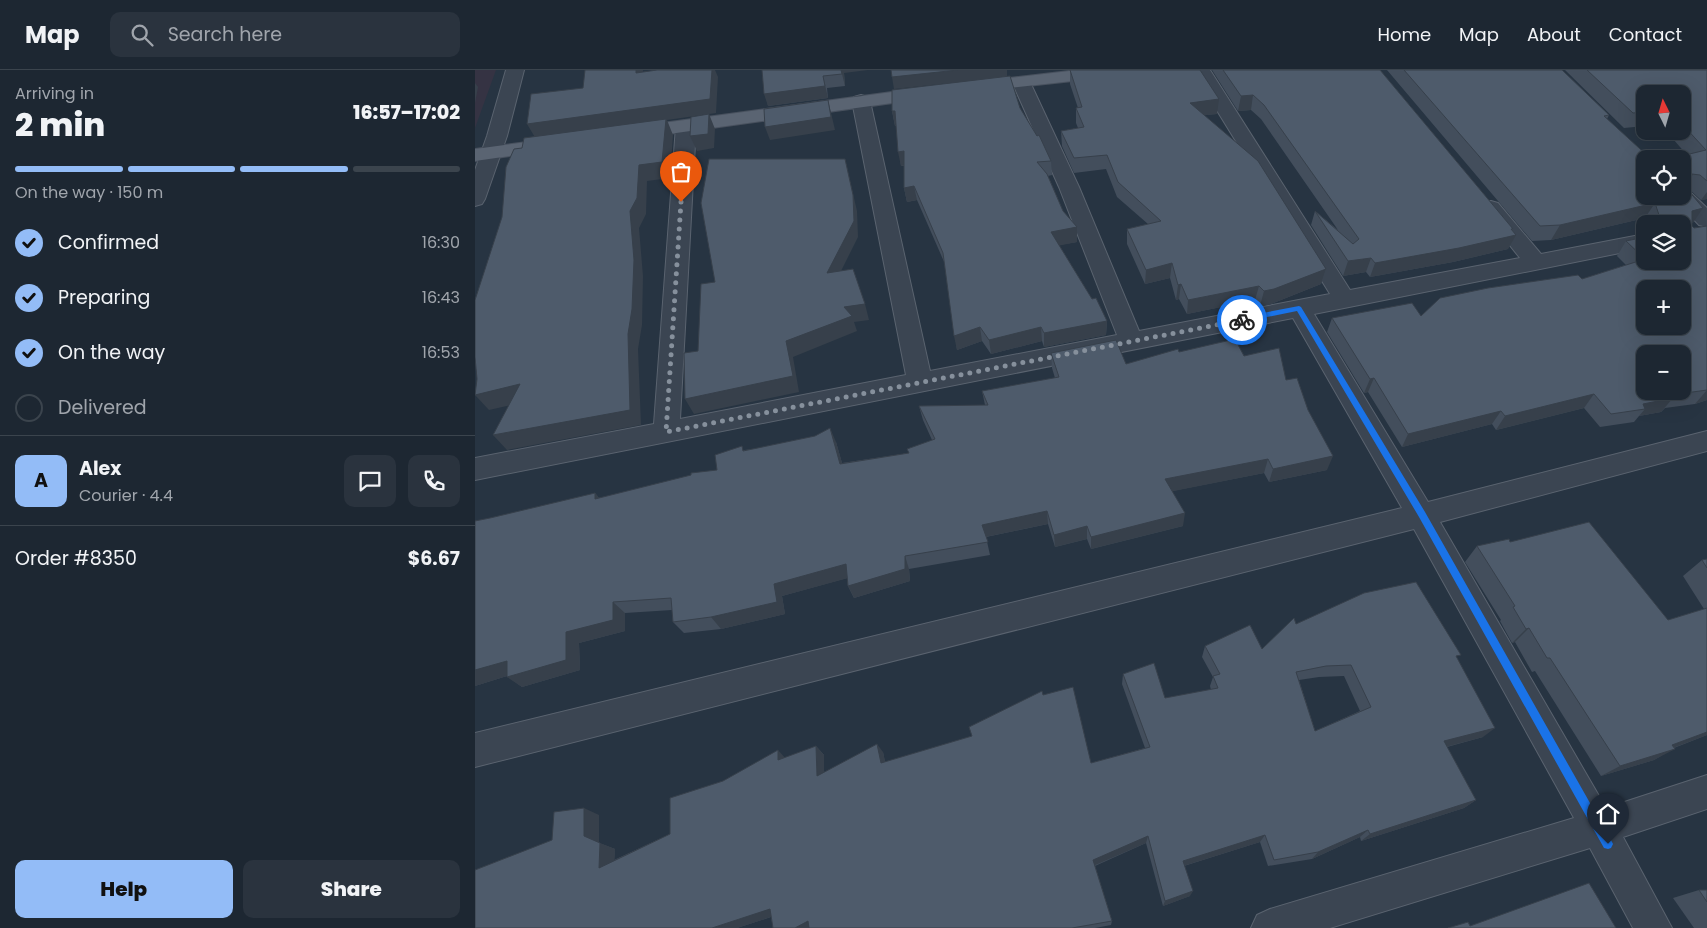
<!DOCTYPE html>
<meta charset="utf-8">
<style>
:root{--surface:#1d2732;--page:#2a333e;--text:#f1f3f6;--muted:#a0a5ac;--line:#3b444d;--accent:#93bcf7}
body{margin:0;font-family:Poppins,sans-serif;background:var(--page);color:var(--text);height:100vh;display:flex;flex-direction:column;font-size:19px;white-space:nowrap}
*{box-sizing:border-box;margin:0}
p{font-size:16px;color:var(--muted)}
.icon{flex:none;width:28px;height:28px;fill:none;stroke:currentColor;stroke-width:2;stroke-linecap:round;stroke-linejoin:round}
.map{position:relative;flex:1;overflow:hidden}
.side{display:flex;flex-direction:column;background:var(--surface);width:475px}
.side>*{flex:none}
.needle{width:32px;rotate:355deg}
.controls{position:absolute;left:1161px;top:15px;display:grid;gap:10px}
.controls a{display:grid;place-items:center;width:55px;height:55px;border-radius:10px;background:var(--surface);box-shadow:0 5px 20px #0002,0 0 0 1px var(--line);font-size:25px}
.pin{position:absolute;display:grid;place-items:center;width:42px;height:42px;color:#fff;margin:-51px -21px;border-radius:50% 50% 50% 0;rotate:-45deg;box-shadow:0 0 5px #0007}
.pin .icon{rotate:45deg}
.courier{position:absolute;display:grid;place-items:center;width:50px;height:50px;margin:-25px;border:4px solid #1a73e8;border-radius:50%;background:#fff;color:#222;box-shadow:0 1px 6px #0007}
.headline em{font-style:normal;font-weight:800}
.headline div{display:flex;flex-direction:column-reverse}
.headline{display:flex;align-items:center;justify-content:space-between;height:85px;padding:0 15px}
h1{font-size:32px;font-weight:800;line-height:38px}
.bar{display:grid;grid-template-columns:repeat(4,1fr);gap:8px 5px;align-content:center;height:60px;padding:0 15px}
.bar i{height:6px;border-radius:4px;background:var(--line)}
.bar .selected{background:var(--accent)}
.bar p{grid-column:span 4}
.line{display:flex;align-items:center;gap:12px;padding:0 15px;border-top:1px solid var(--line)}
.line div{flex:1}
.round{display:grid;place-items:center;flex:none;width:52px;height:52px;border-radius:10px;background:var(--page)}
ol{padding:0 15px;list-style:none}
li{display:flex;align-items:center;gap:15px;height:55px}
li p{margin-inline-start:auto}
li .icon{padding:5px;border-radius:50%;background:var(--accent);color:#111;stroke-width:4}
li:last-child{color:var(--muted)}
li i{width:28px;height:28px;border:2px solid var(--line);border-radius:50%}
.button{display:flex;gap:10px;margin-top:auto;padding:10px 15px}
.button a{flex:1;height:58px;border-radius:10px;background:var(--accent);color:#111;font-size:20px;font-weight:800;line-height:58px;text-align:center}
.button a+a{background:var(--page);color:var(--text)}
header{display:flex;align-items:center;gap:30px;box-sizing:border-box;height:70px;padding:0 25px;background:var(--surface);border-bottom:1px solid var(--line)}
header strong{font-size:24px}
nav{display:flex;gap:28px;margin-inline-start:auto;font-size:18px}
.search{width:350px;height:45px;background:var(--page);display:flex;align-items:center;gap:12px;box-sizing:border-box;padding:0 18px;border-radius:10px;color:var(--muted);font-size:19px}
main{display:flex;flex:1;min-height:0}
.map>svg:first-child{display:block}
.medical{fill:#353343}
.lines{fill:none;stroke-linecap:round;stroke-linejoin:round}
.minor-casing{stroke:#5a636f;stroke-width:2}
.major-casing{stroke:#48515e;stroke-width:2}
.minor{fill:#3b4552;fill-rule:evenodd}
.major{fill:#5a6472;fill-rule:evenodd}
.wall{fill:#434e5c;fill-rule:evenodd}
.shaded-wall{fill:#37404b}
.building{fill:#4e5b6b;stroke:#37404b;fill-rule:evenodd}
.route{fill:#1a73e8}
.done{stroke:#86909c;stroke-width:5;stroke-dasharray:0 9}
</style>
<header>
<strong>Map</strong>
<div class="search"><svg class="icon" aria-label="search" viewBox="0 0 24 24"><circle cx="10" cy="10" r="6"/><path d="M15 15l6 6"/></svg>Search here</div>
<nav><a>Home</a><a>Map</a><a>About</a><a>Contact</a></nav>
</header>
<main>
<section class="side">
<div class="headline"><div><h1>2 min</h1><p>Arriving in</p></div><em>16:57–17:02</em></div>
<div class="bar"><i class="selected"></i><i class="selected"></i><i class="selected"></i><i></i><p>On the way · 150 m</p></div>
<ol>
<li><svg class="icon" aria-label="check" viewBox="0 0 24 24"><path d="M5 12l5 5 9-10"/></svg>Confirmed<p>16:30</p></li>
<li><svg class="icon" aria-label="check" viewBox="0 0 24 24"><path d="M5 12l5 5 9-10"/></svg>Preparing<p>16:43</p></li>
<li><svg class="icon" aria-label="check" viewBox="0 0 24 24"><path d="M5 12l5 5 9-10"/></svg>On the way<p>16:53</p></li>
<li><i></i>Delivered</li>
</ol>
<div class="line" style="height:90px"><b class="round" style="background:var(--accent);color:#111">A</b><div><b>Alex</b><p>Courier · 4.4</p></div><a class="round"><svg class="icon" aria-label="chat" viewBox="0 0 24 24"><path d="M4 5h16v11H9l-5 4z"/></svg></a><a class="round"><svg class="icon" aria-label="phone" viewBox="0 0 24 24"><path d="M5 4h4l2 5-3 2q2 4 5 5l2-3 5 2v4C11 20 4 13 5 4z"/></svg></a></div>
<div class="line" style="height:65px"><div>Order #8350</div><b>$6.67</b></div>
<div class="button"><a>Help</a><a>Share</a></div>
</section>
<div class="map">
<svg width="1232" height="858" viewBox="0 0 1232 858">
<rect width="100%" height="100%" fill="#273442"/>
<path class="medical" d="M0,0H21L0,58Z"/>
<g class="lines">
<g class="minor-casing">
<g id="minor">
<path d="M31,0H49L32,66L10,129L7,134L0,136V100L12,66Z"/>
<path d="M717,0H735L875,220L1045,188L1005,138L1009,133L1016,131L1023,133L1066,184L1170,164V178L839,244L953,432L1232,361V381L965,452L1131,738L1232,705V739L1148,767L1197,858H1158L1115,778L855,858H776L782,845L795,839L1099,748L939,459L0,697V663L927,438L818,248L0,410V388L179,354L201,56L204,52L211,50L218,52L221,56L205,349L431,305L377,31L379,27L386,25L393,27L395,31L455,301L642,265L584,117L537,12L540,8L546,7L552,8L555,12L604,117L664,261L855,224Z"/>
<path d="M1208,120L1214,121L1232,138V157L1224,155L1197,126H1208Z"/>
</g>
</g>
<g class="major-casing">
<g id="major">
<path d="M603,0H661L658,4L652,5L499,22L493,21L490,17L493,13L499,12Z"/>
<path d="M454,17L461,19L463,23L461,27L158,69L151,67L148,63L151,59L158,57Z"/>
<path d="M75,69L82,71L85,75L82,79L0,91V79Z"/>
</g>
</g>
<use href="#minor" class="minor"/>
<use href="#major" class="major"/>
</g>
<g class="wall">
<path d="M287,0L369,3L370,16L352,18L353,28L293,36Z"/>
<path d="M595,0L742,44L729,45L851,199L846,214L796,234L785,236L780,230L712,244L704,229L701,230L695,208L670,214L652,174V159L673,154L642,127L631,99L599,103L587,76L586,61L603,58L601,53V38H603L595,14Z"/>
<path d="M737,0H905L1038,159L1033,179L978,192L895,207L891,202L868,206L836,155L840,141L863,160L786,49L776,40L763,41Z"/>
<path d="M912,0H1087L1134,45L1132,49L1170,126L1212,85L1191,61H1208V24H1170V56L1149,58L1090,0H1232V129L1226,130L1215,120L1212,119L1218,153H1217V156L1219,158L1232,156V330L1220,334L1190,338L1186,342L1164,346L1159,352L1125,357L1109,338L1021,360L1017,354L927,377L893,322L889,323L852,262L857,248L946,246L1107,209L1151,195L1142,186L1151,171L1170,167V191L1208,154H1172L1170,148L1076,170L1057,171Z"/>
<path d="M545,38L576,91L577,105L573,106L588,141L602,172L584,175L617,229L632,251L631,265L569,277L567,271L516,284L507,271L482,280L470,194L442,130L432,132L429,118V96H426L421,56H420L417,41Z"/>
<path d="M704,282L769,286L811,310L852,400L794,412L789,403L697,421L708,456L616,479L612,469L580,477L573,454L511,467L515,485L434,499L435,511L379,528L373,516L372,508L307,526L310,544L246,559L209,563L198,552L197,540L150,543V561L104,573L105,600L47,617L32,606L0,616L120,423L124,428L242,400L269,380L361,372L367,393L434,383L457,370L448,350L444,336L510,335L507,321L580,308L577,298L576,283L651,294Z"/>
<path d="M1035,472L1193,550L1229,539L1208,506L1227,490L1232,489V665L1199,678L1179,690L1126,706L1060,601L1057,602L1040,572L1037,573L1025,551L1026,550L990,492L1002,476Z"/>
<path d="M821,554L982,588L1008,667L972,677L1001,730L989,738L886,771L885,767L837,789L793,796L785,772L709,796L715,826L688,836L671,773L620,796L637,851L636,855L620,858H298L296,847L262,858H0L77,770L124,745V773L140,779L139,790L195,764L248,711L341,676L349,685V702L408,682L410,692L497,666L568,625L616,693L670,678L647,614L648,604L690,628L736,620L735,616L738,607L727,587L730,576L787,579ZM869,606L885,641L840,661L824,610L844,607Z"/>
<path d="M1224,820H1232V858H1219L1198,828Z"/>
</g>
<g class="shaded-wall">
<path d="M161,0H168L167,18L161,3Z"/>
<path d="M237,0H240L243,7L241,43L192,50L198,65L195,108L172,111L171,144L164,158L168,206L167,255L163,279L166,355L32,380L18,365L153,264L155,141L164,95L61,69L52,54Z"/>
<path d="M366,0H393L369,3L370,16Z"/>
<path d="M483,0H532V7L419,19L417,7Z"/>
<path d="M348,6L353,28L293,36L289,24Z"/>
<path d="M0,13L3,17L0,33Z"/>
<path d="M778,25L776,40L763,41L766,26Z"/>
<path d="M744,29L742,44L713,47L715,33Z"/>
<path d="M353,30L360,60L295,70L290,57Z"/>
<path d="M417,41H420L423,55L420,56Z"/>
<path d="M234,44L240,59L239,78L222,81L215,66Z"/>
<path d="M429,81L432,95L426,96L423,82Z"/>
<path d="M370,89L382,141L383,167L357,219L352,203Z"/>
<path d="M1216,109L1208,122V111Z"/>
<path d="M439,116L442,130L432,132L429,118Z"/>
<path d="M1232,122V129L1226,130Z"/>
<path d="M1180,133L1170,148L1076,170L1085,155Z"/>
<path d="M1228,138L1218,153L1208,156L1217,141Z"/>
<path d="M602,157V172L577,177L576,162Z"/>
<path d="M1041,165L1033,179L978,192L895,207L900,193Z"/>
<path d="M896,188L891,202L868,206L873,191Z"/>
<path d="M697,193L695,208L670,214L671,200Z"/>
<path d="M851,199L846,214L796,234L785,236L789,221Z"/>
<path d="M706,214L704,229L701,230L703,215Z"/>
<path d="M784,216L780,230L712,244L713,230Z"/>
<path d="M390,234L394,250L379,252L382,261L318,287L324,322L219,344L210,329L369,237Z"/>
<path d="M632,251L631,265L569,277V263Z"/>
<path d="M505,257L507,271L482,280L479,266Z"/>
<path d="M566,257L567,271L516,284L514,270Z"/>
<path d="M899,308L893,322L889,323L895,309Z"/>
<path d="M45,314L58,330L14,340L0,325Z"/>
<path d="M1232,320V330L1220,334Z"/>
<path d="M1119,324L1109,338L1021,360L1030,346Z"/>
<path d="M1198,328L1186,342L1164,346L1170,339L1168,334Z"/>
<path d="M1026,341L1017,354L927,377L933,364Z"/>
<path d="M355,358L361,372L371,407L365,394Z"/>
<path d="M858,386L852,400L794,412L798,399Z"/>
<path d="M793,389L789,403L689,423L690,409Z"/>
<path d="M120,423L131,436L120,429Z"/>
<path d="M572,441L573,454L510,467L507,455Z"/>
<path d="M710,443L708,456L616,479V467Z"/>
<path d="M612,456V469L580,477L579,465Z"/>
<path d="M430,486L434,499L435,511L379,528L373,516Z"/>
<path d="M371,494L377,507L307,526L310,544L246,559L236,547L299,514Z"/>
<path d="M138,532L150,543V561L104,573L105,600L47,617L32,607L91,562Z"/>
<path d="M1054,558L1040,572L1037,573L1051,559Z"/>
<path d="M32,591L48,601L0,616V600Z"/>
<path d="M1020,658L1008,667L959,680L969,671Z"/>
<path d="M1232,662V665L1177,686L1197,675Z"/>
<path d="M402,674L408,682L412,701L406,693Z"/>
<path d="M341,676L349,685V714L342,706Z"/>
<path d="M1200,679L1179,690L1126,706L1145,696Z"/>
<path d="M303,680L311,689L303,690Z"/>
<path d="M1001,730L989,738L886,771L895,764Z"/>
<path d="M109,738L124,745V773L109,766Z"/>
<path d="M893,760L885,767L837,789L843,782Z"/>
<path d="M790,765L785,772L705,797L708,791Z"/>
<path d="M673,766L671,773L618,796V790Z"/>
<path d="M125,773L140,779L139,803L124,798Z"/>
<path d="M718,821L715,826L688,836L690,831Z"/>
<path d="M295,839L305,844L262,858H237Z"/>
<path d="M333,851L337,858H320Z"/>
</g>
<g class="building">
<path d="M110,0H161V3L182,0H237L235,29L52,54L56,24L108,18Z"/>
<path d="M287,0H366L367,4L348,6L350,16L289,24Z"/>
<path d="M416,0H483L417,7Z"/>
<path d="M595,0H725L744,29L715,33L783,91L851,199L799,219L789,221L784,216L713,230L706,214L703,215L697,193L671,200L652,159L686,151L643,112L632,85L599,88L586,61L609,57L601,38L607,37Z"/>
<path d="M748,0H905L1038,159H1036L1041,165L984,178L900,193L896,188L873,191L840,141L878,174L884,169L789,35L778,25L766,26Z"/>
<path d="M929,0H1087L1134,45L1129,46L1176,89H1170V126H1208V114L1228,138L1217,141V156L1219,158L1232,156V320L1196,325L1198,328L1168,334L1170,339L1136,344L1119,324L1030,346L1026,341L933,364L899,308L895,309L857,248L937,233L946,246L965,228L1013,218L1103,205L1107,209L1170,189V191H1208V154H1187L1180,133L1085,155L1065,156ZM1170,219H1208V256H1170ZM1170,284H1208V321H1170Z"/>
<path d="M1112,0H1232V111L1225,105L1217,104L1216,109L1208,111V89H1194L1231,80L1208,55V24H1170V42L1158,43Z"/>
<path d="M535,6L545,38L562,66L564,65L576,91L562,92L572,104L588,141L602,157L576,162L617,229L621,228L632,251L569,263L566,257L514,270L505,257L479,266L468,183L439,116L429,118V81L423,82L420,41H417V20Z"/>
<path d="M353,30L356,47L290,57L289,39Z"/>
<path d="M234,44L233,64L215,66L216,47Z"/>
<path d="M191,49L187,92L164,95L162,128L155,141L159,190L157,239L153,264L155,340L18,365L45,314L0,325L2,309L0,287V230L27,147L31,97L39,79L47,78L49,68Z"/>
<path d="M234,89H370L378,125L379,151L352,203L378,199L390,234L369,237L377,246L311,271L318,306L210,329L209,283L223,281L226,214L240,212L226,133Z"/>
<path d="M1170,167V189L1151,171Z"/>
<path d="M760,269L769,286L804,278L811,310L822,308L833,340L858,386L798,399L793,389L690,409L710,443L616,467L612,456L579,465L572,441L507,455L513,472L430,486V499L373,516L371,494L299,514L302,532L236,547L198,552L196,528L138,532V550L91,562V590L32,607V591L0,600V451L15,448L120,423V429L216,405V403L242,400L240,385L267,376L268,381L340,366L355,358L365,394L434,383L432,379L460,369L444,336L513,335L507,321L584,307L576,283L641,270L651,294L703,279L704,282Z"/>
<path d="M1114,452L1193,550L1232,538V662L1197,675L1200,679L1145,696L1075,588H1072L1054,558L1051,559L1038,537L1040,536L1002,476L1034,469L1035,472Z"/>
<path d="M1232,489V498L1227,490Z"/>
<path d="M941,512L986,585L981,586L1020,658L969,671L1001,730L895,764L893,760L843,782L799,790L790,765L708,791L718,821L690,831L673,766L618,790L637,851L597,858H334L333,851L320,858H298L295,839L237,858H0V800L77,770L79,742L109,738V766L125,773L124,798L195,764V728L248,711L303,680V690L341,676L342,706L402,674L406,693L497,666L494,657L567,621L568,625L598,617L616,693L675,677L648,604L679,593L690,628L743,618L738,606L745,604L730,576L775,555L787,579L819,548L821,554L889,523ZM876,595L896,637L840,661L821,602L851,596Z"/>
<path d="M1114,813L1141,858H973L993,852L995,856Z"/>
<path d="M1224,820H1232V832Z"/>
</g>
<path class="route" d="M824,236L826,237L950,442L1136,770L1138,774L1136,778L1133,779L1129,778L944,447L822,241L767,252L763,250L767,247Z"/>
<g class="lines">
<path class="done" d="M206,132L191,362L767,250"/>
</g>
</svg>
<div class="controls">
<a><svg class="needle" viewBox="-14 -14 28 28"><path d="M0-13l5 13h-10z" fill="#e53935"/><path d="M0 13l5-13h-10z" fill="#a0a5ac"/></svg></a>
<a><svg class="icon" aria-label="locate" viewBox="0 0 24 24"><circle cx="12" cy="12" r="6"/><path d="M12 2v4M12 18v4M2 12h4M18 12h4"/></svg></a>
<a><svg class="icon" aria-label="layers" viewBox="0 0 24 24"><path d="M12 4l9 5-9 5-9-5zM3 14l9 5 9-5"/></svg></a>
<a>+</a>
<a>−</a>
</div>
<div class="pin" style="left:206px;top:132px;background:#ea580c"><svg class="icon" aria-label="bag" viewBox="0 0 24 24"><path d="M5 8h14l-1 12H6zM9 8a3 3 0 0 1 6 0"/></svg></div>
<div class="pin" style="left:1133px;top:774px;background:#1f2937"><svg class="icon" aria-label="home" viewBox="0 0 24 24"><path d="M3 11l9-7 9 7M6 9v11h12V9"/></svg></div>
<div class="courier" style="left:767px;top:250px"><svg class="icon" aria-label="bike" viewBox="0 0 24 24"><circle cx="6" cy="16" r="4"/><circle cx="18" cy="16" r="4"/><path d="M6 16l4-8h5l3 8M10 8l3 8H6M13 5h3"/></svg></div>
</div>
</main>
